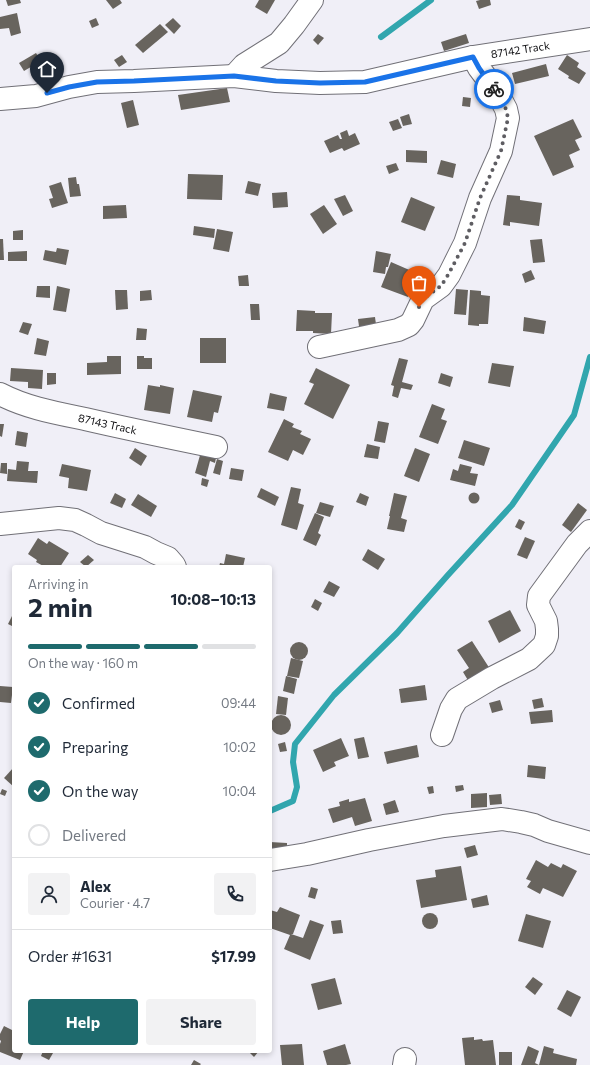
<!DOCTYPE html>
<meta charset="utf-8">
<style>
:root{--surface:#fff;--page:#f2f2f3;--text:#1f2937;--muted:#747a83;--line:#e0e1e3;--accent:#1e6a6d}
body{margin:0;font-family:Commissioner,sans-serif;background:var(--page);color:var(--text);height:100vh;display:flex;flex-direction:column;font-size:15px;white-space:nowrap}
*{box-sizing:border-box;margin:0}
p{font-size:13px;color:var(--muted)}
.icon{flex:none;width:22px;height:22px;fill:none;stroke:currentColor;stroke-width:2;stroke-linecap:round;stroke-linejoin:round}
.map{position:relative;flex:1;overflow:hidden}
.side{position:absolute;left:12px;top:565px;width:260px;height:488px;display:flex;flex-direction:column;background:var(--surface);border-radius:4px;box-shadow:0 2px 6px #0003}
.side>*{flex:none}
.pin{position:absolute;display:grid;place-items:center;width:34px;height:34px;color:#fff;margin:-41px -17px;border-radius:50% 50% 50% 0;rotate:-45deg;box-shadow:0 0 4px #0007}
.pin .icon{rotate:45deg}
.courier{position:absolute;display:grid;place-items:center;width:40px;height:40px;margin:-20px;border:3px solid #1a73e8;border-radius:50%;background:#fff;color:#222;box-shadow:0 1px 5px #0007}
.summary em{font-style:normal;font-weight:700}
.summary div{display:flex;flex-direction:column-reverse}
.summary{display:flex;align-items:center;justify-content:space-between;height:68px;padding:0 16px}
h1{font-size:26px;font-weight:700;line-height:30px}
.bar{display:grid;grid-template-columns:repeat(4,1fr);gap:6px 4px;align-content:center;height:48px;padding:0 16px}
.bar i{height:5px;border-radius:3px;background:var(--line)}
.bar .active{background:var(--accent)}
.bar p{grid-column:span 4}
.line{display:flex;align-items:center;gap:10px;padding:0 16px;border-top:1px solid var(--line)}
.line div{flex:1}
.round{display:grid;place-items:center;flex:none;width:42px;height:42px;border-radius:4px;background:var(--page)}
ol{padding:0 16px;list-style:none}
li{display:flex;align-items:center;gap:12px;height:44px}
li p{margin-inline-start:auto}
li .icon{padding:4px;border-radius:50%;background:var(--accent);color:#fff;stroke-width:4}
li:last-child{color:var(--muted)}
li i{width:22px;height:22px;border:2px solid var(--line);border-radius:50%}
.cta{display:flex;gap:8px;margin-top:auto;padding:8px 16px}
.cta a{flex:1;height:46px;border-radius:4px;background:var(--accent);color:#fff;font-size:16px;font-weight:700;line-height:46px;text-align:center}
.cta a+a{background:var(--page);color:var(--text)}
.map>svg:first-child{display:block}
.lines{fill:none;stroke-linecap:round;stroke-linejoin:round}
.stream{stroke:#31a6ae;stroke-width:6}
.building{fill:#68645e}
.minor-casing{stroke:#717077;stroke-width:24}
.minor{stroke:#fff;stroke-width:22}
.done{stroke:#5e5d62;stroke-width:4;stroke-dasharray:0 7.2}
.route{stroke:#1a73e8;stroke-width:5}
.labels{text-anchor:middle;stroke-width:4;stroke-linejoin:round;paint-order:stroke}
.street-label{font-size:11px;fill:#0f0f12;stroke:#f0eff7}
</style>
<div class="map">
<svg width="590" height="1065" viewBox="0 0 590 1065">
<rect width="100%" height="100%" fill="#f0eff7"/>
<g class="lines">
<g class="stream">
<path d="M381,37L431,0"/>
<path d="M270,811L293,801L297,787L293,762L295,744L334,695L397,633L448,575L512,505L574,415L590,357"/>
</g>
</g>
<g class="building">
<path d="M6,0H20L21,3L8,6Z"/>
<path d="M106,0H120L122,3L113,9Z"/>
<path d="M259,0H275L267,14L255,7Z"/>
<path d="M480,0H490L491,5L479,9L476,1Z"/>
<path d="M17,13L21,33L11,36L9,28L0,29V17Z"/>
<path d="M96,18L99,25L92,28L89,21Z"/>
<path d="M173,18L181,26L174,34L165,25Z"/>
<path d="M160,24L168,32L143,53L135,45Z"/>
<path d="M318,34L324,38L318,45L313,40Z"/>
<path d="M466,34L469,43L444,51L441,42Z"/>
<path d="M36,53L41,61L24,71L19,63Z"/>
<path d="M122,55L127,62L119,67L114,60Z"/>
<path d="M567,55L579,63L577,67L586,73L579,84L568,78L569,76L558,69Z"/>
<path d="M546,64L549,76L515,84L512,73Z"/>
<path d="M227,88L230,102L181,110L178,95Z"/>
<path d="M463,97L471,98L470,107L462,106Z"/>
<path d="M133,100L139,125L127,128L121,103Z"/>
<path d="M409,114L412,124L403,126L400,117Z"/>
<path d="M398,119L402,128L393,131L389,122Z"/>
<path d="M573,119L582,137L575,140L580,150L569,155L574,167L553,176L534,136Z"/>
<path d="M347,130L349,136L355,133L360,144L344,151L342,148L330,153L324,141L338,135L340,139H342L340,133Z"/>
<path d="M406,150L427,151V163L406,162Z"/>
<path d="M441,160L456,164L453,178L437,174Z"/>
<path d="M396,163L399,170L389,174L386,166Z"/>
<path d="M188,174L223,175L222,200L187,199Z"/>
<path d="M76,177L77,184H79L81,196L70,197L68,178Z"/>
<path d="M248,181L261,184L258,196L245,193Z"/>
<path d="M61,182L68,203L52,208L49,199L53,198L49,186Z"/>
<path d="M287,192L288,207L273,208L272,193Z"/>
<path d="M345,195L353,211L343,216L334,199Z"/>
<path d="M507,195L520,196V200L542,203L539,226L510,222V226L503,225Z"/>
<path d="M411,197L435,207L425,231L401,222Z"/>
<path d="M126,205L127,218L103,219V206Z"/>
<path d="M324,205L337,224L323,234L310,214Z"/>
<path d="M194,226L215,229L214,238L193,235Z"/>
<path d="M217,229L233,232L229,252L213,249Z"/>
<path d="M23,230V240H13V231Z"/>
<path d="M0,239H3L4,260H0Z"/>
<path d="M542,239L545,262L533,263L530,240Z"/>
<path d="M57,248L69,250L66,265L43,260L45,250L56,252Z"/>
<path d="M27,251V261H8V252Z"/>
<path d="M376,251L391,254L388,267H386L385,274L373,272Z"/>
<path d="M391,262L414,272L409,285L412,286L408,297L381,287Z"/>
<path d="M531,270L535,279L525,283L522,274Z"/>
<path d="M248,275L249,286H239L238,276Z"/>
<path d="M37,286H50V298L36,297Z"/>
<path d="M57,286L70,289L66,312L53,310Z"/>
<path d="M456,289L468,290L466,315L454,314Z"/>
<path d="M115,290H127L128,309L116,310Z"/>
<path d="M151,290L152,300L140,301V291Z"/>
<path d="M470,290L481,291V295L490,296L488,324H479V326L468,325Z"/>
<path d="M250,304H259L260,320H251Z"/>
<path d="M297,310L315,311V313H332L331,334L313,333V331H296Z"/>
<path d="M375,317L377,332L360,334L358,319Z"/>
<path d="M524,317L546,321L544,334L523,331Z"/>
<path d="M23,322L32,324L28,335L19,332Z"/>
<path d="M137,328L147,329L146,340H136Z"/>
<path d="M37,338L49,341L46,356L34,354Z"/>
<rect x="200" y="338" width="26" height="25"/>
<path d="M107,356H121V374L87,375V363L107,362Z"/>
<path d="M137,356H144V358H152V369H137Z"/>
<path d="M399,358L408,360L402,382L413,385L411,390L401,388L398,398L392,396L394,386L391,385Z"/>
<path d="M492,363L514,366L510,387L488,383Z"/>
<path d="M11,368L43,370L42,389L28,388V382L10,381Z"/>
<path d="M316,368L350,385L333,419L304,404L314,384L309,382Z"/>
<path d="M47,373H56V384L47,385Z"/>
<path d="M441,373L453,377L450,387L438,383Z"/>
<path d="M148,385L160,387V385L174,388L170,414L144,410Z"/>
<path d="M193,390L222,396L218,413L214,412L212,422L187,417Z"/>
<path d="M270,393L287,397L284,411L267,408Z"/>
<path d="M432,404L445,409L441,419L447,421L438,444L419,437Z"/>
<path d="M284,419L294,424L292,427L302,431L300,434L311,439L303,455L293,450L288,461L268,452Z"/>
<path d="M378,421L389,423L385,443L374,441Z"/>
<path d="M0,424H4L2,437L0,436Z"/>
<path d="M17,431L28,433L26,447L15,445Z"/>
<path d="M464,440L490,448L484,466L458,458Z"/>
<path d="M367,444L380,447L378,459L364,457Z"/>
<path d="M135,448L147,456L141,466L129,458Z"/>
<path d="M202,448L217,453L215,463L210,461L206,477L195,473Z"/>
<path d="M415,448L430,454L419,482L404,476Z"/>
<path d="M217,459L223,461L220,475L213,473Z"/>
<path d="M17,461L29,462L28,471H38L37,483L7,481L8,469L16,470Z"/>
<path d="M1,463H7V474L0,473Z"/>
<path d="M62,464L91,470L87,491L68,488L69,478L59,476Z"/>
<path d="M460,464L472,467L470,473L478,474L475,486L450,480L453,469L458,471Z"/>
<path d="M231,468L244,470L242,481L229,479Z"/>
<path d="M202,478L209,480L207,487L201,485Z"/>
<path d="M291,487L301,489L298,503L304,505L297,530L281,525Z"/>
<path d="M261,488L279,497L275,506L257,497Z"/>
<circle cx="474" cy="498" r="5.5"/>
<path d="M115,493L126,499L122,508L110,503Z"/>
<path d="M360,493L369,497L366,506L356,502Z"/>
<path d="M394,493L407,496L401,518L407,520L404,532L387,529L390,516H389Z"/>
<path d="M138,494L157,506L151,517L131,505Z"/>
<path d="M320,502L334,506L330,517L316,513Z"/>
<path d="M578,503L587,510L571,532L562,525Z"/>
<path d="M315,513L324,517L318,533L321,535L316,546L303,540Z"/>
<path d="M519,519L525,522L521,530L515,527Z"/>
<path d="M525,537L535,541L527,559L517,555Z"/>
<path d="M38,538L47,544L49,541L69,553L60,567H45L36,562L37,560L28,554Z"/>
<path d="M368,549L385,559L378,570L362,560Z"/>
<path d="M226,554L245,558L243,567H219L220,563L224,564Z"/>
<path d="M88,555L94,560L86,567L80,562Z"/>
<path d="M329,581L340,587L334,597L323,592Z"/>
<path d="M315,599L322,603L318,611L311,607Z"/>
<path d="M510,610L521,631L499,643L488,621Z"/>
<path d="M13,614H14V627L8,624Z"/>
<path d="M472,641L490,669L469,682L463,672L469,668L457,650Z"/>
<circle cx="299" cy="651" r="9"/>
<path d="M291,658L303,661L299,678L287,676Z"/>
<path d="M286,676L297,679L294,694L283,691Z"/>
<path d="M425,685L427,700L401,703L399,689Z"/>
<path d="M0,686L13,687L11,703L0,702Z"/>
<path d="M278,696L288,698L286,715L276,714Z"/>
<path d="M542,698L544,707L534,709L532,700Z"/>
<path d="M500,700L503,710L492,713L489,703Z"/>
<path d="M552,710L553,722L531,724L529,712Z"/>
<circle cx="281" cy="725" r="10"/>
<path d="M364,737L369,757L358,759L354,739Z"/>
<path d="M341,738L349,756L334,762L336,766L323,772L313,750Z"/>
<path d="M285,742L287,751L280,752L278,744Z"/>
<path d="M417,745L419,757L387,764L384,752Z"/>
<path d="M528,765L546,767L545,779L527,777Z"/>
<path d="M14,767V787L4,778Z"/>
<path d="M463,785L464,790L456,792L455,786Z"/>
<path d="M433,786L434,793L429,794L427,787Z"/>
<path d="M2,789L7,791L5,796L0,794Z"/>
<path d="M487,793V807L471,808V794Z"/>
<path d="M501,794L502,804L490,805L489,795Z"/>
<path d="M365,798L372,821L355,826L352,817L333,823L328,809L340,806L339,802L349,799V802Z"/>
<path d="M395,800L399,812L386,815L383,804Z"/>
<path d="M270,842L287,843V852H270Z"/>
<path d="M475,845L478,855L467,858L464,848Z"/>
<path d="M536,860L548,867L551,863L561,868L563,864L577,871L563,897L543,888L540,894L527,887L531,881L526,879Z"/>
<path d="M461,866L467,900L421,908L416,880L436,877L435,870Z"/>
<path d="M311,887L318,889L315,899L308,897Z"/>
<path d="M487,895L489,905L473,908L471,899Z"/>
<path d="M280,907L300,915L293,934H291L303,938L310,920L324,925L310,960L284,949L290,935L270,928V910L277,912Z"/>
<circle cx="430" cy="921" r="8"/>
<path d="M526,914L551,921L543,948L518,941Z"/>
<path d="M341,920L343,933L333,934L331,921Z"/>
<path d="M533,977L543,984L535,995L525,987Z"/>
<path d="M335,978L342,1004L318,1010L311,984Z"/>
<path d="M567,990L581,997L571,1017L557,1009Z"/>
<path d="M4,1026L14,1031V1051H24L20,1060L0,1052V1044L1,1041L0,1040V1034Z"/>
<path d="M474,1037V1040L482,1039L483,1041L493,1040L496,1065H465L462,1038Z"/>
<path d="M302,1044L304,1065H282L280,1045Z"/>
<path d="M345,1044L351,1064L346,1065H327L323,1051Z"/>
<path d="M528,1046L539,1051L535,1063L539,1065L544,1046L554,1049L553,1053L577,1059L576,1065H521Z"/>
<path d="M43,1051H49L53,1053L49,1060L41,1056Z"/>
<path d="M248,1051H259L254,1057Z"/>
<rect x="499" y="1052" width="13" height="13"/>
<path d="M194,1060L201,1064L200,1065H191Z"/>
</g>
<g class="lines">
<g class="minor-casing">
<g id="minor">
<path d="M234,76L244,65L279,43L294,25L312,0"/>
<path id="s1" d="M0,99L36,96L69,87L97,82L134,81L234,76L276,81L320,83L365,82L473,57L590,39"/>
<path d="M319,347L398,330L409,325L413,320L423,299L441,286L449,275L465,243L480,198L501,151L508,118L506,109L497,92L479,68L473,57"/>
<path id="s2" d="M0,394C27,408 56,413 85,419C128,429 172,438 216,447"/>
<path d="M0,524L59,518L75,520L86,525L101,533L145,547L156,553L168,558L174,565L175,567"/>
<path d="M442,735L451,709L457,699L492,678L529,659L544,645L547,636V629L546,621L538,605L539,596L577,544L590,531"/>
<path d="M270,860L307,854L369,840L444,826L502,819L521,822L534,825L548,831L590,843"/>
<path d="M404,1065L405,1059"/>
</g>
</g>
<use href="#minor" class="minor"/>
</g>
<g class="lines">
<path class="done" d="M419,307L423,299L441,286L448,275L465,243L480,198L501,151L508,118L506,109L494,89"/>
<path class="route" d="M47,93L69,87L97,82L134,81L234,76L276,81L320,83L365,82L473,57L479,68L494,89"/>
</g>
<g class="labels">
<g class="street-label">
<text dy="4" stroke="none"><textPath href="#s1" startOffset="526">87142 Track</textPath></text>
<text dy="4" stroke="none"><textPath href="#s2" startOffset="112">87143 Track</textPath></text>
</g>
</g>
</svg>
<div class="pin" style="left:419px;top:307px;background:#ea580c"><svg class="icon" aria-label="bag" viewBox="0 0 24 24"><path d="M5 8h14l-1 12H6zM9 8a3 3 0 0 1 6 0"/></svg></div>
<div class="pin" style="left:47px;top:93px;background:#1f2937"><svg class="icon" aria-label="home" viewBox="0 0 24 24"><path d="M3 11l9-7 9 7M6 9v11h12V9"/></svg></div>
<div class="courier" style="left:494px;top:89px"><svg class="icon" aria-label="bike" viewBox="0 0 24 24"><circle cx="6" cy="16" r="4"/><circle cx="18" cy="16" r="4"/><path d="M6 16l4-8h5l3 8M10 8l3 8H6M13 5h3"/></svg></div>
<section class="side">
<div class="summary"><div><h1>2 min</h1><p>Arriving in</p></div><em>10:08–10:13</em></div>
<div class="bar"><i class="active"></i><i class="active"></i><i class="active"></i><i></i><p>On the way · 160 m</p></div>
<ol>
<li><svg class="icon" aria-label="check" viewBox="0 0 24 24"><path d="M5 12l5 5 9-10"/></svg>Confirmed<p>09:44</p></li>
<li><svg class="icon" aria-label="check" viewBox="0 0 24 24"><path d="M5 12l5 5 9-10"/></svg>Preparing<p>10:02</p></li>
<li><svg class="icon" aria-label="check" viewBox="0 0 24 24"><path d="M5 12l5 5 9-10"/></svg>On the way<p>10:04</p></li>
<li><i></i>Delivered</li>
</ol>
<div class="line" style="height:72px"><a class="round"><svg class="icon" aria-label="person" viewBox="0 0 24 24"><circle cx="12" cy="8" r="4"/><path d="M4 21q1-7 8-7t8 7"/></svg></a><div><b>Alex</b><p>Courier · 4.7</p></div><a class="round"><svg class="icon" aria-label="phone" viewBox="0 0 24 24"><path d="M5 4h4l2 5-3 2q2 4 5 5l2-3 5 2v4C11 20 4 13 5 4z"/></svg></a></div>
<div class="line" style="height:52px"><div>Order #1631</div><b>$17.99</b></div>
<div class="cta"><a>Help</a><a>Share</a></div>
</section>
</div>
